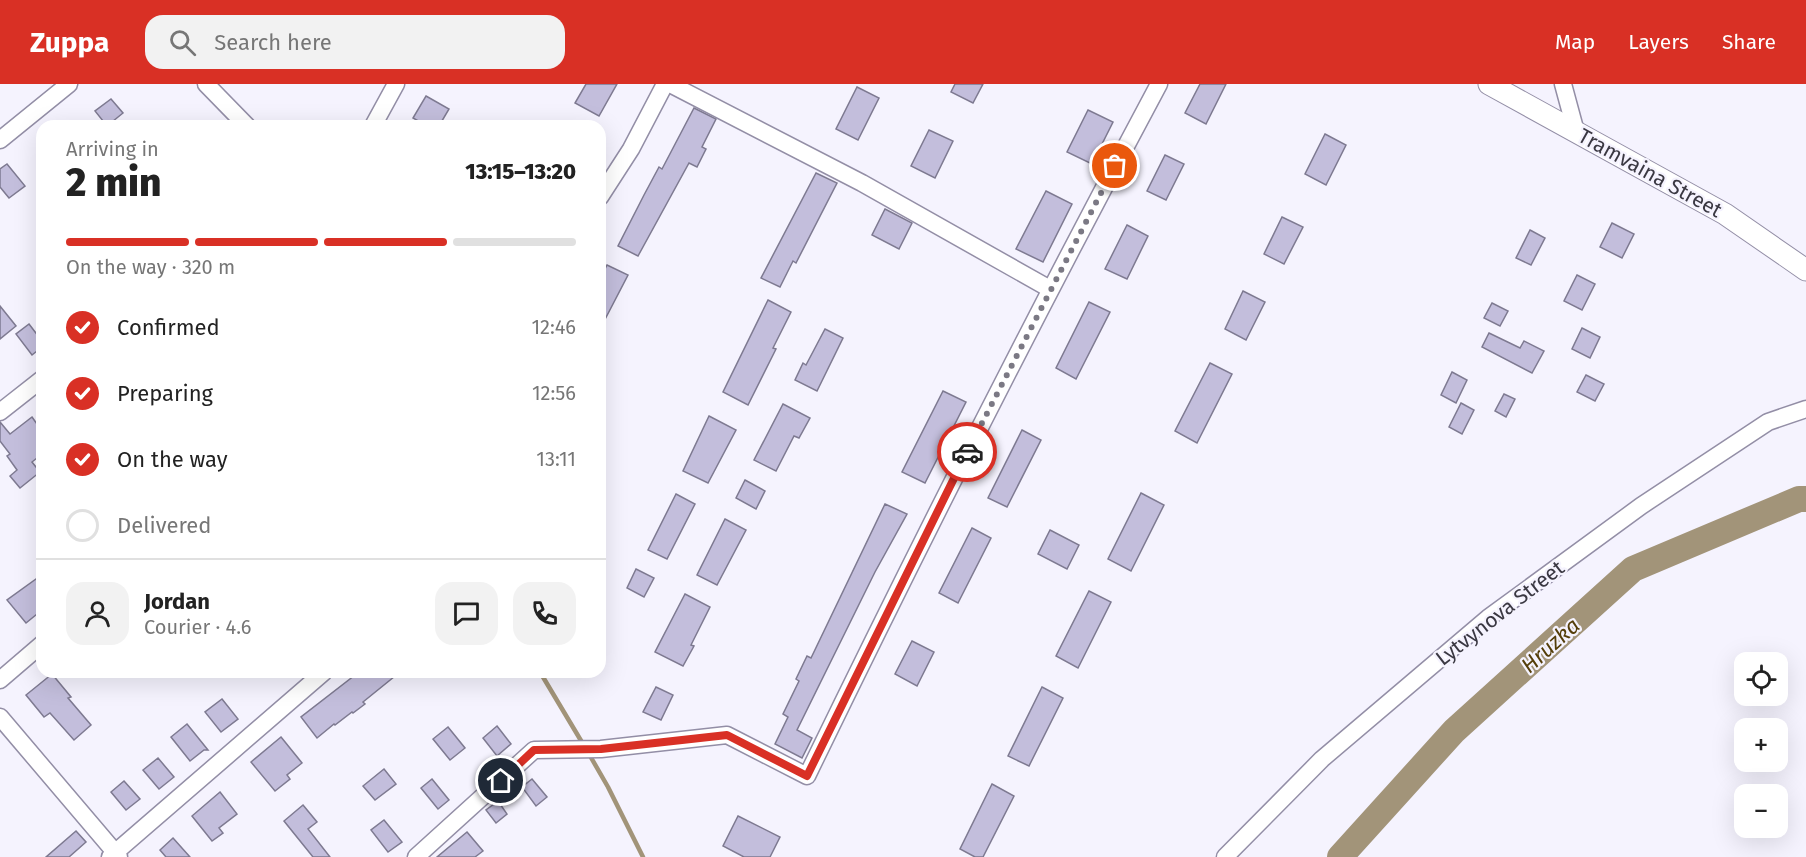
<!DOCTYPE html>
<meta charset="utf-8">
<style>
:root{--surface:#fff;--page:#f2f2f2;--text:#222;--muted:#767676;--line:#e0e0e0;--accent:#d93025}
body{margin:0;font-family:"Fira Sans",sans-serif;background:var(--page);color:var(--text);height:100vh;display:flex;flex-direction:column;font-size:22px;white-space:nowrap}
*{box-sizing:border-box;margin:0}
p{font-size:20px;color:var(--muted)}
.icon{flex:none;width:33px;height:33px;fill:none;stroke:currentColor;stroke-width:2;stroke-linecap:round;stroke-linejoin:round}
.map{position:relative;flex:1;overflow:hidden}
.sheet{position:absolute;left:36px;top:36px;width:570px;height:558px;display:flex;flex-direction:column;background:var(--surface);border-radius:18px;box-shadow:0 6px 24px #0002}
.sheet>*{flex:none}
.buttons{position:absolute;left:1734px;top:568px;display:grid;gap:12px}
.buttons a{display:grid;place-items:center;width:54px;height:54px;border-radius:12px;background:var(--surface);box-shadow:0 6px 24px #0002;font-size:30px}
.pin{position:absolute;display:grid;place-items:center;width:51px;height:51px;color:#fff;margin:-26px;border:3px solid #fff;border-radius:50%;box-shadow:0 2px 6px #0007}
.courier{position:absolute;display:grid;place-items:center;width:60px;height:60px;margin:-30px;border:4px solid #d93025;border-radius:50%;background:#fff;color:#222;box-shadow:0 2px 8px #0007}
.headline em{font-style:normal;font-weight:800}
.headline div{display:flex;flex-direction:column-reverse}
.headline{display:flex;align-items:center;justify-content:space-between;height:102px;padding:0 30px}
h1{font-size:39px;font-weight:800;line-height:45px}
.bar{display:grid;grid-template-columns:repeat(4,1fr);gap:9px 6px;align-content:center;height:72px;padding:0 30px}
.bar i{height:8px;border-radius:4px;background:var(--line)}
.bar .on{background:var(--accent)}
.bar p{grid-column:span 4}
.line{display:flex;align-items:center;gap:15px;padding:0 30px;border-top:2px solid var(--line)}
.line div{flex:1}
.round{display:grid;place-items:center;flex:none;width:63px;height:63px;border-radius:18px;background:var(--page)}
ol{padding:0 30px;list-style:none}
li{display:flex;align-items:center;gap:18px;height:66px}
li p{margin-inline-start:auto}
li .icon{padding:6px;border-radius:50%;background:var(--accent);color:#fff;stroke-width:4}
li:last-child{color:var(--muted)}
li i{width:33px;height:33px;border:3px solid var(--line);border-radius:50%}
header{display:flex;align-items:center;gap:36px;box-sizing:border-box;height:84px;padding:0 30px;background:var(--accent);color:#fff}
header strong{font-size:28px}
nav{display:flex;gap:33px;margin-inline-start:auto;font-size:21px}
.search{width:420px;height:54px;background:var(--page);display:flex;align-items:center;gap:15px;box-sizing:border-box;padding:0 21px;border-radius:18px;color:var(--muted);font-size:22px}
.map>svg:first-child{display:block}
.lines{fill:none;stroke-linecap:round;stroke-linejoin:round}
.stream{stroke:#a29479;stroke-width:4.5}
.river{stroke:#a29479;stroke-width:26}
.building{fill:#c3bedc;stroke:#7e7a91;stroke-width:1.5}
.minor-casing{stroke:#938ea6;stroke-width:19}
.tertiary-casing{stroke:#938ea6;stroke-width:23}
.minor{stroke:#fff;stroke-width:16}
.tertiary{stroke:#fff;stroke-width:21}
.done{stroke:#7b7984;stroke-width:6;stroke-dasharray:0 10.8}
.route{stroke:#d93025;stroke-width:8}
.labels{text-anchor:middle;stroke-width:4.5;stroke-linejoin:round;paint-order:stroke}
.street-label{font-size:21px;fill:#3a3842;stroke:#f5f3fe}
.water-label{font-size:22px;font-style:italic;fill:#543e0a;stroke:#f5f3fe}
</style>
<header>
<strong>Zuppa</strong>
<div class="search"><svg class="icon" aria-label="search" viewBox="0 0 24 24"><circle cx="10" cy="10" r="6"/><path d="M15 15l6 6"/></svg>Search here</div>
<nav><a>Map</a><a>Layers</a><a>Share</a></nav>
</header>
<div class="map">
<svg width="1806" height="773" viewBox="0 0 1806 773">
<rect width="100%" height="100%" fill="#f5f3fe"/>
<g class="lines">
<g class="stream">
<path d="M540,588L583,660"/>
<path d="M589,670L608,703L643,773"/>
</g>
<path class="river" d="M1340,773L1454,647L1633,485L1799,415H1806"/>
</g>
<g class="building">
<path d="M586,0H617L599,32L575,19Z"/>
<path d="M955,0H983L973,19L951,8Z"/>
<path d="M1200,0H1226L1206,40L1185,29Z"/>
<path d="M857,3L879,14L858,56L836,45Z"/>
<path d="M426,12L449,25L439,42H427L413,34Z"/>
<path d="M111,15L123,29L107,42L95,27Z"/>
<path d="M694,24L716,35L702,63L706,65L697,83L689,79L638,172L618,162L644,111L659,83L662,85Z"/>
<path d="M1088,26L1113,38L1092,80L1067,68Z"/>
<path d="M929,46L953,57L935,94L911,82Z"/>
<path d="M1325,50L1346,61L1326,101L1305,90Z"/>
<path d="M1165,71L1184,80L1166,116L1147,107Z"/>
<path d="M7,80L25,102L9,114L0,103V85Z"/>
<path d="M816,89L837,99L796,179L793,177L780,203L761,194Z"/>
<path d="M1046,107L1072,120L1043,178L1016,165Z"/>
<path d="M885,125L912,139L899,165L872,151Z"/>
<path d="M1282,133L1303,143L1284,180L1264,170Z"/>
<path d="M1612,139L1634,150L1622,174L1600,163Z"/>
<path d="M1127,141L1148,152L1127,195L1105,185Z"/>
<path d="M1530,146L1545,154L1531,181L1516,174Z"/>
<path d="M607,181L628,191L600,245V195Z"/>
<path d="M1577,191L1595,200L1582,226L1564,217Z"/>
<path d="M1243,207L1265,218L1246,256L1225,245Z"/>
<path d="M768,216L791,228L773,264L776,265L748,321L723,308Z"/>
<path d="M1089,218L1110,228L1076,295L1056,284Z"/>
<path d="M1492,219L1508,227L1500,242L1484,234Z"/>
<path d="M0,222L16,242L0,255Z"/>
<path d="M29,240L42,257V263L32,271L16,250Z"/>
<path d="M1582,244L1600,253L1590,274L1572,265Z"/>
<path d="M825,245L843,254L817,307L795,296L803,279L806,281Z"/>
<path d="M1489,249L1520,264L1524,257L1544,267L1532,289L1482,263Z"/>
<path d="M1210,279L1232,290L1197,359L1175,347Z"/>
<path d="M1452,288L1467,296L1456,319L1441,311Z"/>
<path d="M1586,291L1604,300L1595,317L1577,308Z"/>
<path d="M943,307L966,318L925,399L902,388Z"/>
<path d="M1504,310L1515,315L1506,333L1495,327Z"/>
<path d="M1461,319L1474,326L1462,350L1449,343Z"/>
<path d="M783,320L810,334L799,354L794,352L776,387L754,376Z"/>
<path d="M709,332L736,346L708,399L683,387Z"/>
<path d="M32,333L42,347V370L32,378L40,388L20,404L10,392L17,386L7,372L10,370L0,357V338L10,350Z"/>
<path d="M1022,346L1041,356L1007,423L988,414Z"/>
<path d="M745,396L765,407L756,425L736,414Z"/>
<path d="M1141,409L1164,421L1131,487L1108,475Z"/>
<path d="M676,410L695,420L667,475L648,466Z"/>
<path d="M885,420L907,430L875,488L797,646L812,654L802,674L775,660L788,633L783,630L799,597L796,595L807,572L811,574Z"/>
<path d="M725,435L746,446L717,501L697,491Z"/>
<path d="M972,444L991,454L958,519L939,509Z"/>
<path d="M1050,446L1079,461L1067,485L1038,470Z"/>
<path d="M636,485L654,494L644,513L627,504Z"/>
<path d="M36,495L42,503V526L26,539L7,516Z"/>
<path d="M1089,507L1111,518L1078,584L1056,572Z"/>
<path d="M685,510L710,523L691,561L694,562L683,582L655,568Z"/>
<path d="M912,557L934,568L917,602L895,590Z"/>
<path d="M359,588H400L363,618L365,620L353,629L352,628L335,641L334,640L317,654L301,633Z"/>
<path d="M52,590L71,613L68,614L91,641L74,656L50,629L44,633L26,611Z"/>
<path d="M656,603L673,611L661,636L643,628Z"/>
<path d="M1042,603L1063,614L1029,682L1008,672Z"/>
<path d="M222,615L238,635L221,648L205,628Z"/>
<path d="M187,640L208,666H204L190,677L171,653Z"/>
<path d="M497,642L511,660L497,672L483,654Z"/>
<path d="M448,643L465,664L450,676L433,655Z"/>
<path d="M281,653L302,679L287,691L290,695L275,707L251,678Z"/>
<path d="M158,674L174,693L159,705L143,686Z"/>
<path d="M384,685L396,700L375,716L363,702Z"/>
<path d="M432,695L449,716L438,725L421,704Z"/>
<path d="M532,695L547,713L536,722L522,703Z"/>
<path d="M124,697L140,715L126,726L111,708Z"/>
<path d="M992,700L1014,712L983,773H975L960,765Z"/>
<path d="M220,708L237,730L219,744L223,749L212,757L192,732Z"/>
<path d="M498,717L507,730L496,739L486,726Z"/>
<path d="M303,721L317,738L308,745L330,773H313L284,737Z"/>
<path d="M738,732L780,753L770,773H744L723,762Z"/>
<path d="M384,736L402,758L388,768L371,746Z"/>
<path d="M76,747L86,758L69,773H46Z"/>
<path d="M467,748L483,767L475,773H437Z"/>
<path d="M173,754L190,773H166L160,766Z"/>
</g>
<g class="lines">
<g class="minor-casing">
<g id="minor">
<path d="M206,0L247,42"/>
<path d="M670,0L862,99L1050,205"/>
<path d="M1563,0L1576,48"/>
<path d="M373,42L396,0"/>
<path d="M0,56L69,0"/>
<path d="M600,113L631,65L665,0"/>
<path d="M0,328L42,295"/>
<path d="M0,596L42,560"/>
<path d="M0,633L119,773"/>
<path d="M110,773L324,588"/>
<path d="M416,773L534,666L601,665L727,651L807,692C920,459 1037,228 1159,0"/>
<path d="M1225,773L1322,675L1488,534L1641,422L1768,338L1806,325"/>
</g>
</g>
<g class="tertiary-casing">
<path id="tertiary" d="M1489,0L1725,130L1806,186"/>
</g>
<use href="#minor" class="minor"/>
<use href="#tertiary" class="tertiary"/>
</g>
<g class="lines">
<path class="done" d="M967,368L1115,82"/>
<path class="route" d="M501,697L534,666L601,665L727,651L807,692L967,368"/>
</g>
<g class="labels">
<g class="street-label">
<text transform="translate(1650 89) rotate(29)" y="7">Tramvaina Street</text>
<text transform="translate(1500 529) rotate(-38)" y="7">Lytvynova Street</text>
</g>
<g class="water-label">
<text transform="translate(1550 561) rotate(-42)" y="8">Hruzka</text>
</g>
</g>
</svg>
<div class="buttons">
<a><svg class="icon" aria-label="locate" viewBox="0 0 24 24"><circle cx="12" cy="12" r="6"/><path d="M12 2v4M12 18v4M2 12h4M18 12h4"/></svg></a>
<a>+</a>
<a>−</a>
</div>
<div class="pin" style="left:1115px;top:82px;background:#ea580c"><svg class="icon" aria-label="bag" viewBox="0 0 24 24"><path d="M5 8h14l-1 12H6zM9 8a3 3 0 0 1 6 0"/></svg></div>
<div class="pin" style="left:501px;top:697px;background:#1f2937"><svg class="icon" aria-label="home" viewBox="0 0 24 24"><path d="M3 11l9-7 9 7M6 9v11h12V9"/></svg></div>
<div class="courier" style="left:967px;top:368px"><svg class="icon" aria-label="car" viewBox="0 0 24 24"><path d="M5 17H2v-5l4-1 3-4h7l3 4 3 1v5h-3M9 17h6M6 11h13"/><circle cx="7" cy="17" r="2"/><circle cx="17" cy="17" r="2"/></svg></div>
<section class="sheet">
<div class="headline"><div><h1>2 min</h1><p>Arriving in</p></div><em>13:15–13:20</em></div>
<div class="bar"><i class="on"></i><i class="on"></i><i class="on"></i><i></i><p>On the way · 320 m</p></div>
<ol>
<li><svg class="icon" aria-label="check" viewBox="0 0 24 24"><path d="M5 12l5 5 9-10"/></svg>Confirmed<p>12:46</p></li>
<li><svg class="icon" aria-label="check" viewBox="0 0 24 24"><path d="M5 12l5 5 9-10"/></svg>Preparing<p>12:56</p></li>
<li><svg class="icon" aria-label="check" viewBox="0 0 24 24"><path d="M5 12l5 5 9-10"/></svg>On the way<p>13:11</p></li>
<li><i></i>Delivered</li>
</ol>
<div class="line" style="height:108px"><a class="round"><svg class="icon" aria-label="person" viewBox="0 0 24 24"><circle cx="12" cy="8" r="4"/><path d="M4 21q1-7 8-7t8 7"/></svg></a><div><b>Jordan</b><p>Courier · 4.6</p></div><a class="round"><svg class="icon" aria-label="chat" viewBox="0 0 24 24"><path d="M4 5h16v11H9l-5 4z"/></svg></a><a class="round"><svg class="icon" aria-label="phone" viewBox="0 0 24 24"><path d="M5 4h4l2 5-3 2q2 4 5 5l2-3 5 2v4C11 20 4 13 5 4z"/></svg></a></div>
</section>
</div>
